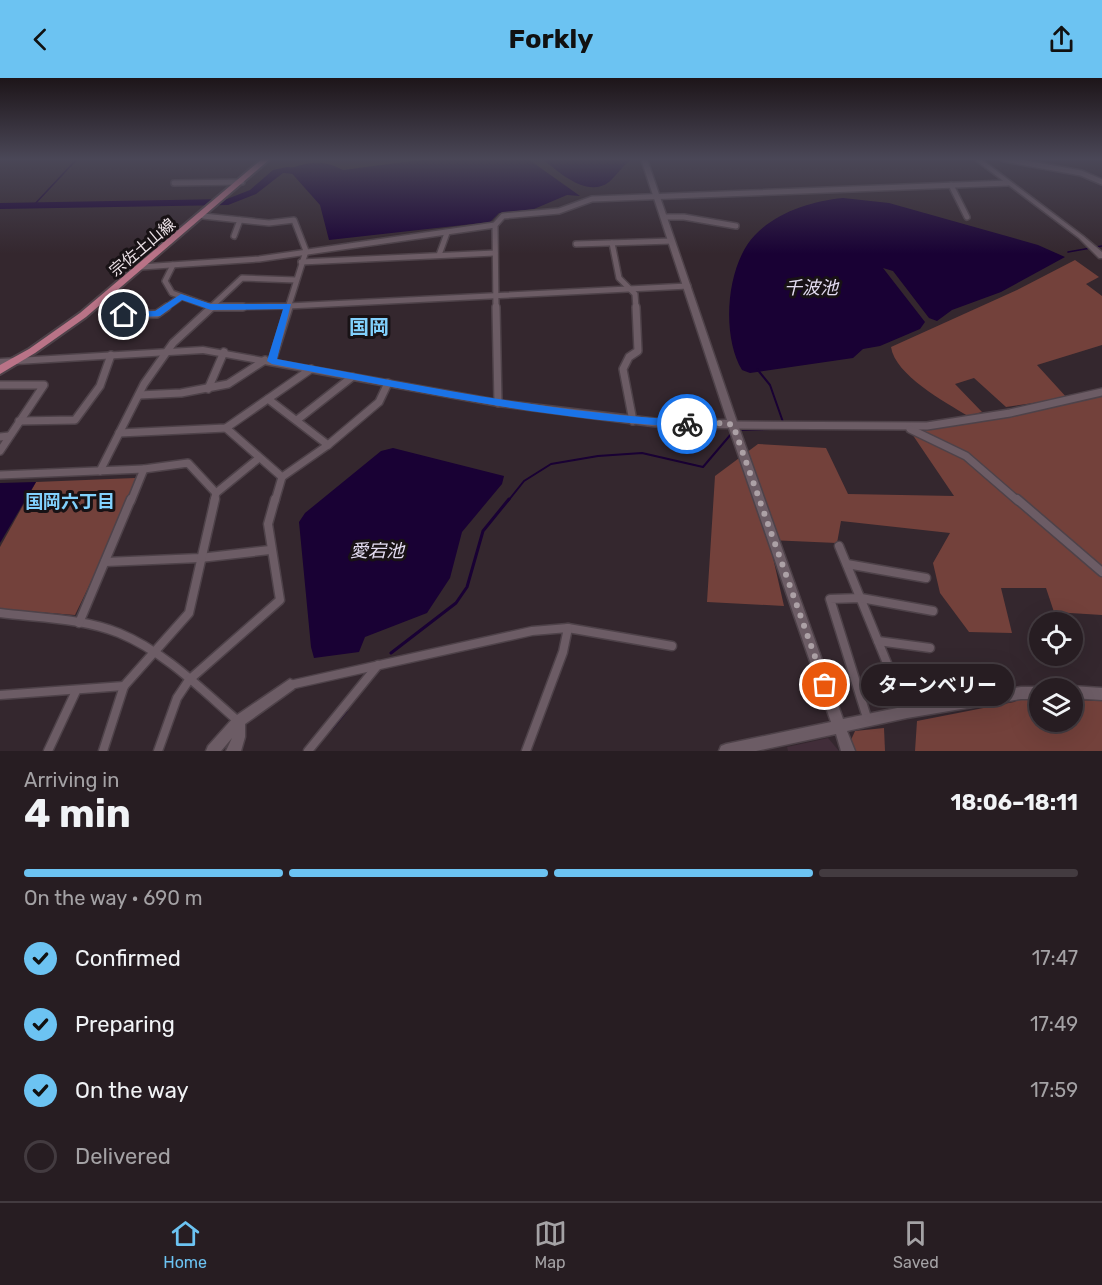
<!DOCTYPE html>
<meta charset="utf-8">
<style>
:root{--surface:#271d22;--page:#332a2f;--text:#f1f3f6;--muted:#a4a2a5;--line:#433b40;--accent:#6cc3f2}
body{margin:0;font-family:Rubik,"Noto Sans JP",sans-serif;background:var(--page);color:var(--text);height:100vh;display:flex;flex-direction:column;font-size:22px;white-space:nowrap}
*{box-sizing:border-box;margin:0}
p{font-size:20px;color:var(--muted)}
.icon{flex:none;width:33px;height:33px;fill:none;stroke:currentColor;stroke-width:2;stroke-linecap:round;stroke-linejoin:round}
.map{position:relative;height:673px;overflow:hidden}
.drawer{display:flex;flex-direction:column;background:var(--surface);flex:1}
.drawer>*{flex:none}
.controls{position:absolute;left:1029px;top:534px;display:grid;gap:12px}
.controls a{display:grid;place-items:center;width:54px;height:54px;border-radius:50%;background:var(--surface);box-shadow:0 6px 24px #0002,0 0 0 2px var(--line);font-size:30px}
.pin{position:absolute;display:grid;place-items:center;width:51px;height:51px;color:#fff;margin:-26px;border:3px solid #fff;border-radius:50%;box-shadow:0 2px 6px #0007}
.courier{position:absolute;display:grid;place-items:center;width:60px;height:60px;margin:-30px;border:4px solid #1a73e8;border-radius:50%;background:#fff;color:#222;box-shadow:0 2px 8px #0007}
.bubble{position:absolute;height:42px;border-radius:21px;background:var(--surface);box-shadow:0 6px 24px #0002,0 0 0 2px var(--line);font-size:20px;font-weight:700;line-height:42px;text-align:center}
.overview em{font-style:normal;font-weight:700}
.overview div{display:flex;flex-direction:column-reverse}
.overview{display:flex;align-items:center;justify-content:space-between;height:102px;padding:0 24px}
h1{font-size:39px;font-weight:700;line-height:45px}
.bar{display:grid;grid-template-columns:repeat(4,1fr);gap:9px 6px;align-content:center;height:72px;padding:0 24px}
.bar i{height:8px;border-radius:4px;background:var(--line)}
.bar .active{background:var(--accent)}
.bar p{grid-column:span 4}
ol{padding:0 24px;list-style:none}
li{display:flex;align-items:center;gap:18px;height:66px}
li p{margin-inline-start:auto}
li .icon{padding:6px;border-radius:50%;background:var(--accent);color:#111;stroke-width:4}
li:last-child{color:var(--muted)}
li i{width:33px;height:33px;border:3px solid var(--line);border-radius:50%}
header{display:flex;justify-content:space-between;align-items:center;height:78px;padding:0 24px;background:var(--accent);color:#111;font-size:27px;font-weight:700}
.tab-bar{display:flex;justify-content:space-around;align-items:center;height:84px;border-top:2px solid var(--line);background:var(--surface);font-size:16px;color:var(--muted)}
.tab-bar a{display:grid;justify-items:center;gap:3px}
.tab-bar .active{color:var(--accent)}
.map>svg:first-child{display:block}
.built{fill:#412d39}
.green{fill:#73413b}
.water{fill:#190134}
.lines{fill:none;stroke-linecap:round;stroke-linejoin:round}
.stream-far2{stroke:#190134;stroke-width:1.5}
.stream-far1{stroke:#190134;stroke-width:2}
.stream{stroke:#190134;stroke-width:3}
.river{fill:#190134;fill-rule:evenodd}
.street-far2-casing{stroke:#4e4249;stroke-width:8}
.street-far1-casing{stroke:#4e4249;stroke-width:10}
.street-casing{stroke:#4e4249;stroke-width:11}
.secondary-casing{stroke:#4e4249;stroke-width:3}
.primary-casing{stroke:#4e4249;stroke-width:4}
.street-far2{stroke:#6c5c65;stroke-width:5}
.street-far1{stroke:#6c5c65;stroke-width:7}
.street{stroke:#6c5c65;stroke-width:8}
.secondary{fill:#6c5c65;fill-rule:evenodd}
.primary{fill:#b97387;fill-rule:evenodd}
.route{fill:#1a73e8}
.done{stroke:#aca1a6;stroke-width:6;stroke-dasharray:0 10.8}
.labels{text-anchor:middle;stroke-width:6;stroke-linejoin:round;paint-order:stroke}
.street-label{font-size:16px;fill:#ece2e7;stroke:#181215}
.water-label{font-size:18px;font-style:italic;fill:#e3dcf1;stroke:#181215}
.neighbourhood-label{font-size:18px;font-weight:bold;fill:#82d2fe;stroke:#181215}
.quarter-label{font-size:20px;font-weight:bold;fill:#82d2fe;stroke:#181215}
</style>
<header><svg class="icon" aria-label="back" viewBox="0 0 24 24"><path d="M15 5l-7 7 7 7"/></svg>Forkly<svg class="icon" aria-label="share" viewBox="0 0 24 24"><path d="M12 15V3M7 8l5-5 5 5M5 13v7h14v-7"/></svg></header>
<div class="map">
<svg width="1102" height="673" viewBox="0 0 1102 673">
<rect width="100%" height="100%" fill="#34272e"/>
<path class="built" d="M828,660L839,673H788L787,669Z"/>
<g class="green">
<path d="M1075,182L1099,199L1086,206L1102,218V267L1037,287L1068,321L1102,313V537L1054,534L1046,510H1001L1012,555L969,554L940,515L933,485L950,455L841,443L837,465L769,462L784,528L707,524L715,398L758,366L826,370L848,416L954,418L908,350L982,340L1061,321L1006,329L974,300L955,306L982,334L968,338C945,324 895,297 891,269L1017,212Z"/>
<path d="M135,400L138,406L75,537L0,531V469L36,404Z"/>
<path d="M1024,619L1039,622L1040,644H1072L1073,622L1102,623V673H915L917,643L1014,624Z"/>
<path d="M884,650L885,673H855L851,662L855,653Z"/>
</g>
<g class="water">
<path d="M428,81H528L580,118L567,117L534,131L499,135L490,144L329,162L320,127L288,91C309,84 323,81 343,92Z"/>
<path d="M542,81H632C623,87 617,97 609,104C587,121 558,93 542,81Z"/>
<path d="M843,120L889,125L1038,167L1065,179L1001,214L952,232L937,243L929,240L893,193L883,190L925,244L920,251L880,268L863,271L853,280L750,295L742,292C721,257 726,187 755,157C777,134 812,123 843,120Z"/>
<path d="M393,370L504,398L502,406L462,454L450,500L427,535L365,559L359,574L314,580L311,569L299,444L305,435L381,373Z"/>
<path d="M36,404L0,465V405Z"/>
</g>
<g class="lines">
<g class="stream-far2">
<path d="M33,128L77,81"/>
<path d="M1068,174L1102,168"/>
</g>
<g class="stream-far1">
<path d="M757,291L770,307L783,344"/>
<path d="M737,352L770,351"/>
<path d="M508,423L524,403L551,386L598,378L642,375L703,389L732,355"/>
</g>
<g class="stream">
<path d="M391,575L456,525L467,509L483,453L509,421"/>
<path d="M332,650L346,633"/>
</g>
<path class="river" d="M287,89L307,91L312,94L307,97L283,95L256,116L228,127L0,131V125L227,121L250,112L273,92Z"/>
<g class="street-far2-casing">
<g id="street-far2">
<path d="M1004,81L1081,95L1102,104"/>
<path d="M174,105L242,104"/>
<path d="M951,107L967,139"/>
<path d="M203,138L269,145L294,142L306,173L288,230"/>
<path d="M664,139H684L736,148"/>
<path d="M234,158L240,142"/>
<path d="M612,165L619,200L635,216L636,230"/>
<path d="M576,166L672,163"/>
<path d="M439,177L447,155"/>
<path d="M301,184L495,175"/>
<path d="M173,187L165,203L172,215L211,229L288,228L688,208"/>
<path d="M141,189L259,181L495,147"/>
<path d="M165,230L181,219"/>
<path d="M210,230L242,200L296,202"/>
<path d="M496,230L495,147L503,138L559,133L592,121L1008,105"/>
</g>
</g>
<g class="street-far1-casing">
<g id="street-far1">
<path d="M210,229H243"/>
<path d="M496,229L498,325"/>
<path d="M124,237L157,236L167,229"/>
<path d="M272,283L289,229"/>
<path d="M0,307H44L0,373"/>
<path d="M208,311L224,274"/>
<path d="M139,317L181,315L228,306L265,282"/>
<path d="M268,321L328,367"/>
<path d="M297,342L352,299"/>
<path d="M19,343L75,342L100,308L111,277"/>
<path d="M633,343L623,291L629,279L638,273L636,229"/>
<path d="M733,347L927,348L1010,335L1102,314"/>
<path d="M226,350L282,399"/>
<path d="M910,351L966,378L1018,423"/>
<path d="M119,355L226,350L311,291"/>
<path d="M0,359L9,358"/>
<path d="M144,391L188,385L216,415"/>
<path d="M100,393L144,306L173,265L212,229"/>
<path d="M0,397L144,391L131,423"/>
<path d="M214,423L216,415L259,380"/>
<path d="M275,423L282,399L328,367L379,324L388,305"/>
</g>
</g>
<g class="street-casing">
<g id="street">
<path d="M1017,421L1102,494"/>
<path d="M839,468L907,634"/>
<path d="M105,484L200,480L270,472"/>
<path d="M847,486L926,500"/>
<path d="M0,535C39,540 82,540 119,555C165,574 201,611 238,643"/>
<path d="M79,545L131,421"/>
<path d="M568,550L672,568"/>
<path d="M878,563L930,570"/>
<path d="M290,607L532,553L568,550L563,574L526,673"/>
<path d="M0,617L124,608"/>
<path d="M868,643L830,521L861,520L933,533"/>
<path d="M48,673L76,613"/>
<path d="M103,673L124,608L189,535L215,421"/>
<path d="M158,673L177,620L189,602L280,522L268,446L275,421"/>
<path d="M308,673L378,587"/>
</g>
</g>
<g class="secondary-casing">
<g id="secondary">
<path d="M641,81H647L738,347L843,641L907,628L1021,609H1040L1044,610H1040V621H1021L907,640L847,653L855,673H841L836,656L756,673H719L721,668L726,666L831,644L729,350H667L498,328L203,275L0,287V281L203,269L498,322L667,342H727Z"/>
<path d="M974,81H981L1083,158L1102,174V180H1099L1079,160Z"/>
<path d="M290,601L294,603L296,607L294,611L245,646V659L241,673H226L232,660L221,673H206L208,668L234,639Z"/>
<path d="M1072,608L1102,610V622L1072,620V610H1067Z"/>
</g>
</g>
<g class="primary-casing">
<path id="primary" d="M262,81H270L86,239L35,275L0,296V287L29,271L80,235Z"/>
</g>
<use href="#street-far2" class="street-far2"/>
<use href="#street-far1" class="street-far1"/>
<use href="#street" class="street"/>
<use href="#secondary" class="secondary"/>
<use href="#primary" class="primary"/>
</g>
<linearGradient id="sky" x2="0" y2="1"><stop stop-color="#1d1519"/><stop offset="0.46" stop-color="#4a4757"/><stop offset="1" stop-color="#4a4757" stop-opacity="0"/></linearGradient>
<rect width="1102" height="176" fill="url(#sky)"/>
<path class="route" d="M181,216L211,226H291L277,281C413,306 549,335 687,342L692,346L687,349C547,342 410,312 272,286L267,283L283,231L211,232L182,222L160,238L124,240L119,237L124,234L155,233Z"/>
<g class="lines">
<path class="done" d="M687,346L726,345L733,347L825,607"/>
</g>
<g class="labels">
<g class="street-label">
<text transform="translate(142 169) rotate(-40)" y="6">宗佐土山線</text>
</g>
<g class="water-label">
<text x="811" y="216">千波池</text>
<text x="377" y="479">愛宕池</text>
</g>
<g class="neighbourhood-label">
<text x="70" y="430">国岡六丁目</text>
</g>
<g class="quarter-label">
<text x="369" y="256">国岡</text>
</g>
</g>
</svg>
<div class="controls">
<a><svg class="icon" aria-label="locate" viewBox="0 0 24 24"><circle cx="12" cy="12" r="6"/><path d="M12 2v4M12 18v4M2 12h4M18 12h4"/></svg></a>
<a><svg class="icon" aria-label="layers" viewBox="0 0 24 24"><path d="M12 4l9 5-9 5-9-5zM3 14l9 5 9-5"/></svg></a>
</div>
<div class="pin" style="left:825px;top:607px;background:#ea580c"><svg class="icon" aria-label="bag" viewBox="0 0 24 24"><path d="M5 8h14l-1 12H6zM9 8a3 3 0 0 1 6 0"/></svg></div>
<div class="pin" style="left:124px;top:237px;background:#1f2937"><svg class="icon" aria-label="home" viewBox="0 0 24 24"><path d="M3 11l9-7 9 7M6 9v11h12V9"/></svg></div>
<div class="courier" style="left:687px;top:346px"><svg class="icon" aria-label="bike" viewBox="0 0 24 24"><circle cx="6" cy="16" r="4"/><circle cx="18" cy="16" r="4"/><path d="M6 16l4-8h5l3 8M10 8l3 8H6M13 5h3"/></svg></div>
<div class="bubble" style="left:861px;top:586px;width:153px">ターンベリー</div>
</div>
<section class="drawer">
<div class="overview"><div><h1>4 min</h1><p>Arriving in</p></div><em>18:06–18:11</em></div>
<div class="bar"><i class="active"></i><i class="active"></i><i class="active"></i><i></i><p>On the way · 690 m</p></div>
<ol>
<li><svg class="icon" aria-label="check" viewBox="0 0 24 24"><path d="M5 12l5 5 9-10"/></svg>Confirmed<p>17:47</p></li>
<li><svg class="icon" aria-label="check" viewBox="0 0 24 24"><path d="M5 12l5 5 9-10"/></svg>Preparing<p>17:49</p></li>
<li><svg class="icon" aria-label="check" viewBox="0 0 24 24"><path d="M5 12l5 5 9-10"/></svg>On the way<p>17:59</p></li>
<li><i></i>Delivered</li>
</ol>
</section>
<nav class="tab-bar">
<a class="active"><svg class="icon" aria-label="home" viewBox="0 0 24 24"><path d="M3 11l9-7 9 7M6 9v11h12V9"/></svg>Home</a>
<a><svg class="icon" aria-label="map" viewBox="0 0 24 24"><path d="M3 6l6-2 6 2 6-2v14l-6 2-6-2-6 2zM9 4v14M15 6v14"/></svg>Map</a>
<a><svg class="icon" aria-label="saved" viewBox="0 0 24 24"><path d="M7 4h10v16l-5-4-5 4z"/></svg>Saved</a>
</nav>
